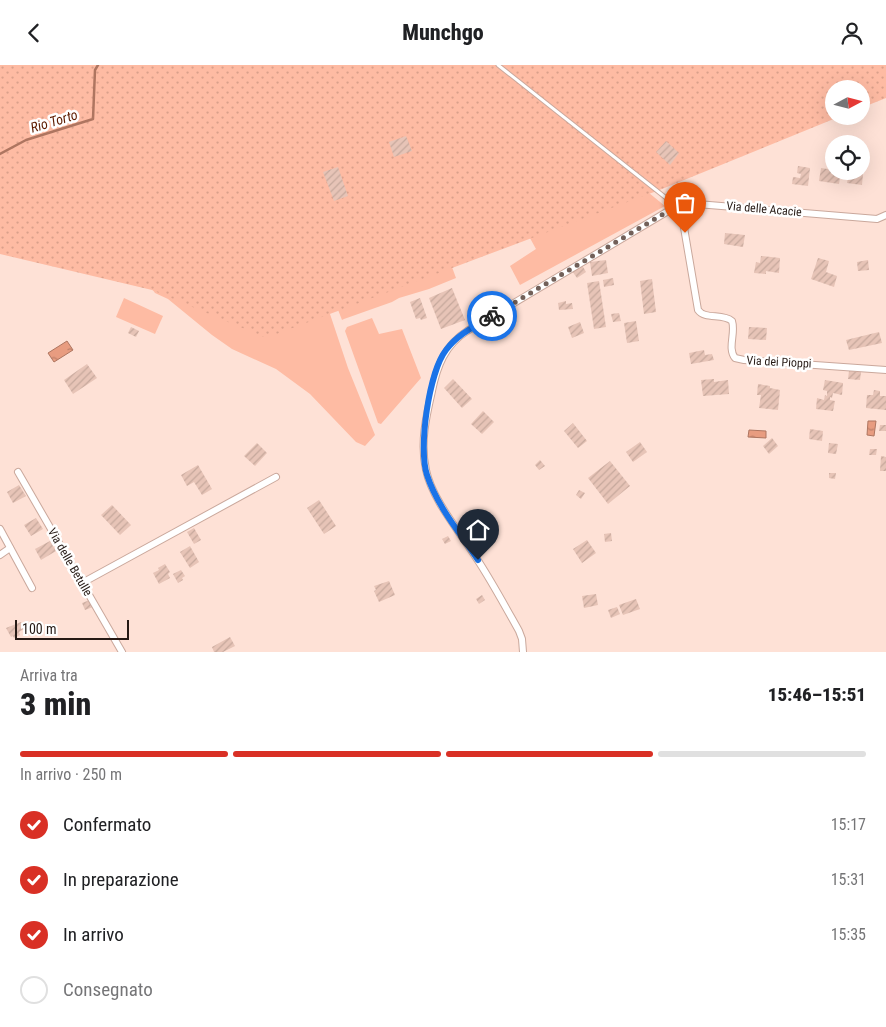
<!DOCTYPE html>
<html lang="it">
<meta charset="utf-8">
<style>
:root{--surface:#fff;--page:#f6f6f6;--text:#202124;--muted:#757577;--line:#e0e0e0;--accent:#d93025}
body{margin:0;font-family:"Roboto Condensed",sans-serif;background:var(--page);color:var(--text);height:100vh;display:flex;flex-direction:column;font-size:19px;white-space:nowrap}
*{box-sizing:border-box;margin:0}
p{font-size:16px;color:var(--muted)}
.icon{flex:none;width:28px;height:28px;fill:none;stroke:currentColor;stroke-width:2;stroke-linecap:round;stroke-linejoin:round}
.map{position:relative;height:587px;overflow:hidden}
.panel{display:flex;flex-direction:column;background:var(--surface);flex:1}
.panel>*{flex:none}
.needle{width:32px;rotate:83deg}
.controls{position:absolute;left:825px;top:15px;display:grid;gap:10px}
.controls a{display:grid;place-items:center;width:45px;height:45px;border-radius:50%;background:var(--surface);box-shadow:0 5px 20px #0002;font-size:25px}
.scale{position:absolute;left:15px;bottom:12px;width:114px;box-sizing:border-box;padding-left:5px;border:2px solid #261a15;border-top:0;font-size:14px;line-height:18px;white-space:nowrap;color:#261a15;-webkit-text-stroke:4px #fff;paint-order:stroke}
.pin{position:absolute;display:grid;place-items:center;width:42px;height:42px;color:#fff;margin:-51px -21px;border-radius:50% 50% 50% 0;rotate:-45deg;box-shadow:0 0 5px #0007}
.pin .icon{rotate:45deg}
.courier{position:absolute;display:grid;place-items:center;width:50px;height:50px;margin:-25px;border:4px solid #1a73e8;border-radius:50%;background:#fff;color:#222;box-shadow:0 1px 6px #0007}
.overview em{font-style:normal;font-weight:800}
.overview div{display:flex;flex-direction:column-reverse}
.overview{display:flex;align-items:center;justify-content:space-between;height:85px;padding:0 20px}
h1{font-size:32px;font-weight:800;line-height:38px}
.bar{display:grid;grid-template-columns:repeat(4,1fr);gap:8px 5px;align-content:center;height:60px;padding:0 20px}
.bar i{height:6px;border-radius:4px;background:var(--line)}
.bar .selected{background:var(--accent)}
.bar p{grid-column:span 4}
ol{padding:0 20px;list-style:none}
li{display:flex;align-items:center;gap:15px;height:55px}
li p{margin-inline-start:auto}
li .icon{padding:5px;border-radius:50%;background:var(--accent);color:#fff;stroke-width:4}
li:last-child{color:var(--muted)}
li i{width:28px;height:28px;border:2px solid var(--line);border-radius:50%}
header{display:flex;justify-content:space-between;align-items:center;height:65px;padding:0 20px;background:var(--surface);font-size:22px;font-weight:800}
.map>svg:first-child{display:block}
.green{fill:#febba3}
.park{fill:url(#park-dots)}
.water{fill:url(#water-ripples);stroke:#ae7560}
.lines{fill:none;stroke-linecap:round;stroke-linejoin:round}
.stream{stroke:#ae7560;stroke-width:2.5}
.building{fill:url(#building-hatch)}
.lane-casing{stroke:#caa89c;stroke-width:5}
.street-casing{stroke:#caa89c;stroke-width:8}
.lane{stroke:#fff;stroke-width:3}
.street{stroke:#fff;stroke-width:6}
.done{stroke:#726059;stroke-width:5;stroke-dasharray:0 9}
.route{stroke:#1a73e8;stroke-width:6}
.labels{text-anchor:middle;stroke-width:5;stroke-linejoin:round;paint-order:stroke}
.street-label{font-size:12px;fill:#261a15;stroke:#fff}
.water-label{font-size:14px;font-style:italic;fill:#5e1c00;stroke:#fff}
</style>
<header><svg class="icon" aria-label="back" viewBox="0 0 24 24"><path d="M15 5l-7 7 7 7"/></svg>Munchgo<svg class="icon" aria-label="person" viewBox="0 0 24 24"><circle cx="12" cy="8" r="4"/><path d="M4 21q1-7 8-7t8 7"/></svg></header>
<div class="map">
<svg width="886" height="587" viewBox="0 0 886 587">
<defs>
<pattern id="park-dots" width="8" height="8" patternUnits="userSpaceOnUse" patternTransform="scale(1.25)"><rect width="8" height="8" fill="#febba3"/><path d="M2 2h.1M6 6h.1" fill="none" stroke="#daa08b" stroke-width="1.8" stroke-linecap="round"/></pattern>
<pattern id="water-ripples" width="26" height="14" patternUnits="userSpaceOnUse" patternTransform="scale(1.25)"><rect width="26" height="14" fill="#e89c80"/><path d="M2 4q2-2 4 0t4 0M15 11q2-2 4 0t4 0" fill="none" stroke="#bc7e68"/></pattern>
<pattern id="building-hatch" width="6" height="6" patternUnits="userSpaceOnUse" patternTransform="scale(1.25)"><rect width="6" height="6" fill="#e7c4b7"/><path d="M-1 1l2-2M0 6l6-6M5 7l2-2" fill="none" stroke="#c6a89c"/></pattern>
</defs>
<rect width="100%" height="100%" fill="#fee1d6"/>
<g class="green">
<path d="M611,97L665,141L520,220L510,201L536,184L525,164Z"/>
<path d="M445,183L456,213L429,224L399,233L392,237L344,254L342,255L335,237L322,225L348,303L375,370L365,381L356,377L310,329L276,304L232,284L212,270L168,234L155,228L150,221Z"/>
<path d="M124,233L163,251L155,269L116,252Z"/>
<path d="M372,253L379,269L402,264L421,313L381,359L378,358L345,266L347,262Z"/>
</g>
<path class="park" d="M0,0H886V33L861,43V24H834V51H841L662,124L266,273L152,225L0,189Z"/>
<g class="water">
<path d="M67,276L73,285L54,297L48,288Z"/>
<path d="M868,356H876L874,371L867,370Z"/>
<path d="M749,365L766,366V373L748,372Z"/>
</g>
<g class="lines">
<path class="stream" d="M0,89L26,75L93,54L95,5L98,0"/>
</g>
<g class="building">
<path d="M406,71L412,86L394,92L389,77Z"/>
<path d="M843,71H850V78L844,79Z"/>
<path d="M666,76L679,88L670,100L656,87Z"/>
<path d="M798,101L810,103L808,121L792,119L793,112L800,113L801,109L797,108Z"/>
<path d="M338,102L348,131L334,136L323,107Z"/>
<path d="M821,103L841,106L839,119L819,116Z"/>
<path d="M849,107L863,109L862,120L847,118Z"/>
<path d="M725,168L745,170L743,182L724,179Z"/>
<path d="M761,191L780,193L779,208L766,206V209L754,208L756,197L760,198Z"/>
<path d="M818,193L829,196L826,207L837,211L834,222L811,214Z"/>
<path d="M606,195L608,208L592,211L590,197Z"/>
<path d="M868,195L869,205L858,206L857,197Z"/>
<path d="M582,200L586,207L577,213L572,206Z"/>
<path d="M613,213L614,220L604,222L603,215Z"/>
<path d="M652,214L656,247L644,249L640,216Z"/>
<path d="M599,216L606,262L594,264L587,218Z"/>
<path d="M452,223L465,255L441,264L429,233Z"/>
<path d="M420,233L427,253L421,255L420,253L416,254L410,237Z"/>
<path d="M566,236V239L572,238L573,244L559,245L558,238Z"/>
<path d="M619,248L621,256L613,257L611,249Z"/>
<path d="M636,256L639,276L627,278L624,258Z"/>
<path d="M580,257L584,268L572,273L568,262Z"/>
<path d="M131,262L139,266L136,272L128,268Z"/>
<path d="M749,262L767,263L766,275L748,274Z"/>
<path d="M879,267L882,278L849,285L846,275Z"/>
<path d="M704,285L705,290L712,289L714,295L691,299L689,288Z"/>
<path d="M87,299L97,313L73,329L64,315Z"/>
<path d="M849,306L861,307L860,315L848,314Z"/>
<path d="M453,314L472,334L462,343L444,323Z"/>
<path d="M714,314V317L728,315L729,329L703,331L701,315Z"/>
<path d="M825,315L843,318L842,330L833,328L832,333L830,332V335L835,336L833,346L816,344L817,333L824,335L825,330L827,331V326L823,325Z"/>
<path d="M758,319L770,321V323L780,325L778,345L759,343L761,330H757Z"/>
<path d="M874,325L880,326V331H886V345L866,343L867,330H873Z"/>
<path d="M483,346L494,357L482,369L471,359Z"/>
<path d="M573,358L587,376L578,383L564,366Z"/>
<path d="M880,360H886V366H879Z"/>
<path d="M810,364L823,366L822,376L809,374Z"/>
<path d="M772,373L778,381L769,389L763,381Z"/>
<path d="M640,377L647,387L633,397L626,387Z"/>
<path d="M257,378L267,388L255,401L244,391Z"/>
<path d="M829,378L838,379L836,389L828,388Z"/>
<path d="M870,384H877L876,390H869Z"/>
<path d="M881,391L886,392V406H880Z"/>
<path d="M540,395L545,401L539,405L535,400Z"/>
<path d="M610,396L630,421L608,439L588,413Z"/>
<path d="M198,400L212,424L202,430L194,417L187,421L181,410Z"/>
<path d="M829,408H836L835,414L829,413Z"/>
<path d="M19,420L26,431L13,438L7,427Z"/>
<path d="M579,425L585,428L581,434L576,430Z"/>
<path d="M319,435L336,461L324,469L307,443Z"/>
<path d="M112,440L131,460L120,470L101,450Z"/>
<path d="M36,453L43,464L31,471L24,460Z"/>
<path d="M194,463L201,475L194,479L187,467Z"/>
<path d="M611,468L612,476L605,477L604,469Z"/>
<path d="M448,471L451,476L445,479L442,474Z"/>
<path d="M587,475L596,488L582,498L573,484Z"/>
<path d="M50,476L56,486L41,495L35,484Z"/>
<path d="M190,481L199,497L190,503L180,487Z"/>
<path d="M165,499L170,507L168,509L170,513L159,519L153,508L159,505L158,503Z"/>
<path d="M181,505L185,511L182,513L183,515L178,518L173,509Z"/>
<path d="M389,516L395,530L379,537L374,526L376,525L374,521Z"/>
<path d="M596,529L598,540L584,543L582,531Z"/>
<path d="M482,530L485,535L479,539L476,534Z"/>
<path d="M636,534L640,544L623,550L619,540Z"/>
<path d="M90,535L93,542L85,545L82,538Z"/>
<path d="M617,542L620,549L611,553L608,545Z"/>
<path d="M21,557L24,564L19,567L20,570L14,573L13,571L11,572L6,563Z"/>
<path d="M230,572L235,581L223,587H214L212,582Z"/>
</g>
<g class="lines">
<g class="lane-casing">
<path id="lane" d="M498,0L675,140"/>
</g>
<g class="street-casing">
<g id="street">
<path d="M680,139L698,245C705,255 722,248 732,256C736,268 727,283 735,293L744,295L886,305"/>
<path d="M18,407L122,587"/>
<path d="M0,464L32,523"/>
<path d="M0,490L10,483"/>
<path d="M82,518L276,412"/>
<path d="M523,587L522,574L519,566C505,541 491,515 475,491C459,466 432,434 426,405C420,378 426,352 432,326C437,301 445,280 467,266L680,139H697L877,154L886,150"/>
</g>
</g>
<use href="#lane" class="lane"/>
<use href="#street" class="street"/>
</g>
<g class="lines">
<path class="done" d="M492,251L680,139L685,168"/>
<path class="route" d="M478,495C460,468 437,441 427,410C418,383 429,307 446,285C458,269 475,261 492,251"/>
</g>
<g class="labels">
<g class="street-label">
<text transform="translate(764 144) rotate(5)" y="4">Via delle Acacie</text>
<text transform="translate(779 297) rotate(3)" y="4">Via dei Pioppi</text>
<text transform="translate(70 497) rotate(60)" y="4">Via delle Betulle</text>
</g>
<g class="water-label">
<text transform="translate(54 56) rotate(-17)" y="5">Rio Torto</text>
</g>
</g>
</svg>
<div class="controls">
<a><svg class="needle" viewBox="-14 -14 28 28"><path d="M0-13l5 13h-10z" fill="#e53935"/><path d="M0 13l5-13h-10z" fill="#757577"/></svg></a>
<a><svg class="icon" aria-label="locate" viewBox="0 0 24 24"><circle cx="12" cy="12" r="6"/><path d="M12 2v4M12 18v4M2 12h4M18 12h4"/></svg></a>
</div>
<div class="scale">100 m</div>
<div class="pin" style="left:685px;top:168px;background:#ea580c"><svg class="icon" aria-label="bag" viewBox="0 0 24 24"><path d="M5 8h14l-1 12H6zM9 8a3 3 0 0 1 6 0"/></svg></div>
<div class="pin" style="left:478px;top:495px;background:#1f2937"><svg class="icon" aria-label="home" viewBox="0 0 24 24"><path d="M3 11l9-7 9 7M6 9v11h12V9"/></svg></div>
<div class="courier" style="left:492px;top:251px"><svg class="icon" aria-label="bike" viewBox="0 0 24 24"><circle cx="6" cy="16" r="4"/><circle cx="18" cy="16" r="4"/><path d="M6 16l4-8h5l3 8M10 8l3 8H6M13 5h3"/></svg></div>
</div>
<section class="panel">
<div class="overview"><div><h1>3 min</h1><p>Arriva tra</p></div><em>15:46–15:51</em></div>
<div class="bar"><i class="selected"></i><i class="selected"></i><i class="selected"></i><i></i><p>In arrivo · 250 m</p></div>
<ol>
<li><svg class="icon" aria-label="check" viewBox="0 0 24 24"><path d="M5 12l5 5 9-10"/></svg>Confermato<p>15:17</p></li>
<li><svg class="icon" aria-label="check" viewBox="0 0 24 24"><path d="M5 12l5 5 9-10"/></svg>In preparazione<p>15:31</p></li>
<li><svg class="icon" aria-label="check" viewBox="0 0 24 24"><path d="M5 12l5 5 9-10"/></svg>In arrivo<p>15:35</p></li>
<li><i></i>Consegnato</li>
</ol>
</section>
